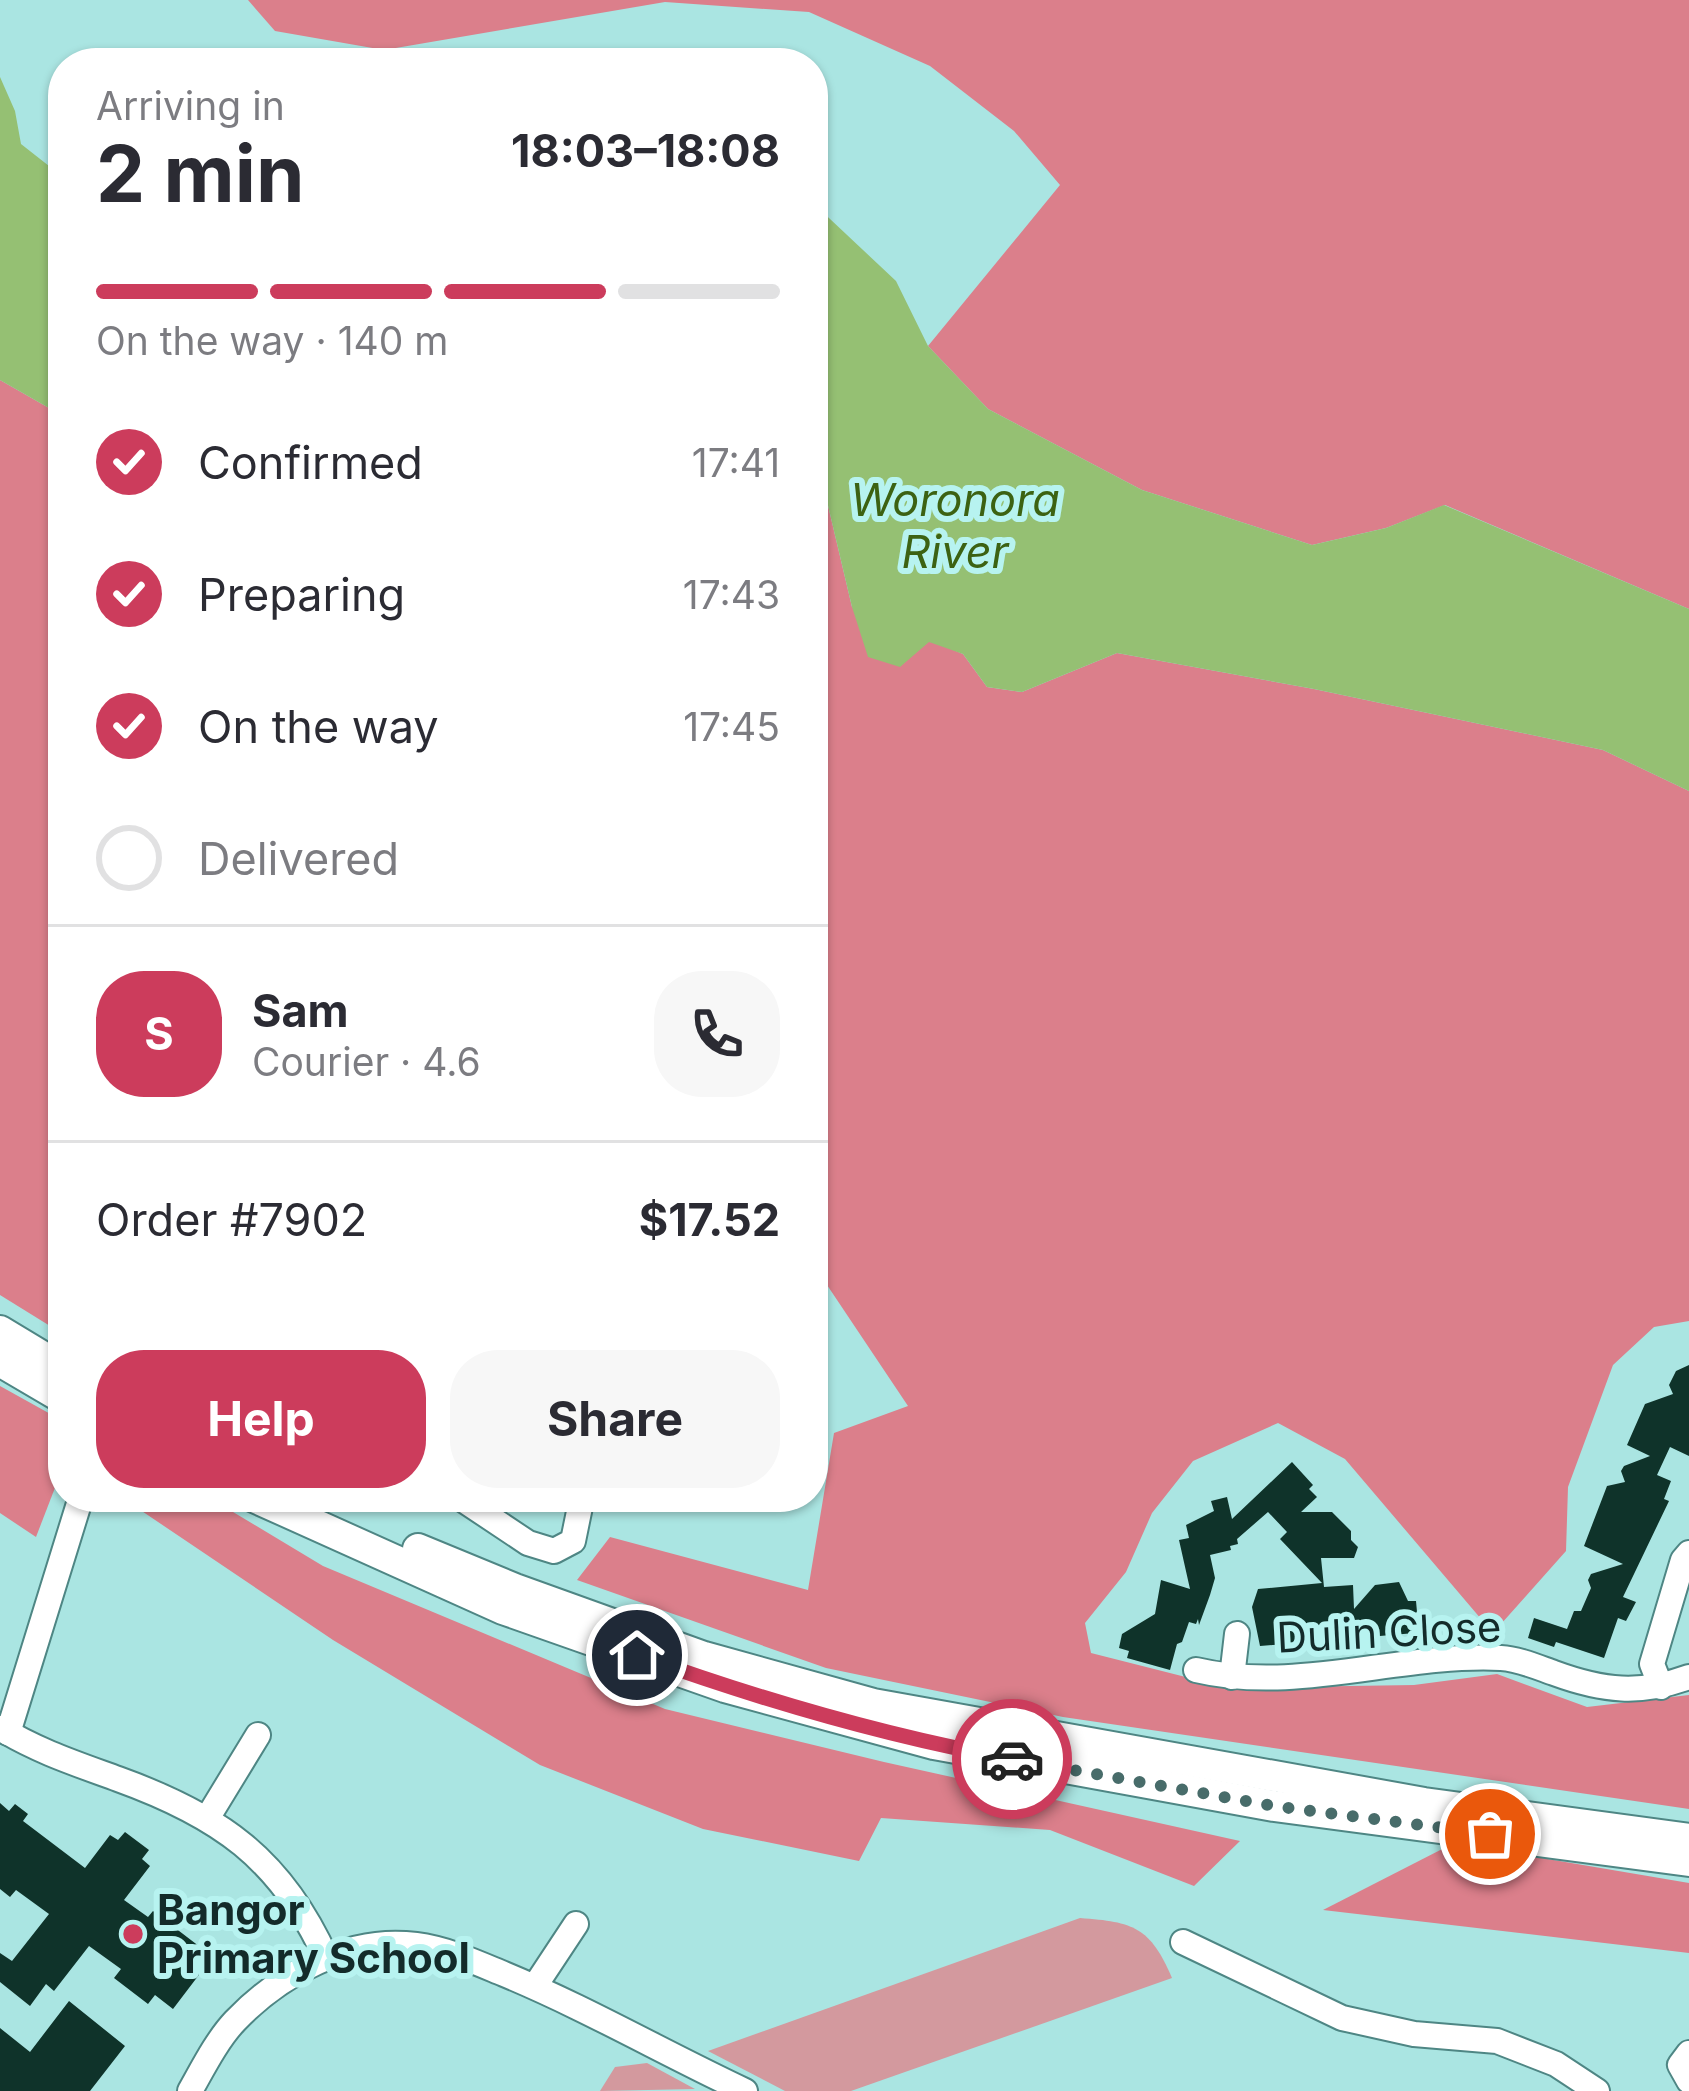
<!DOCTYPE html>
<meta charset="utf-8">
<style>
:root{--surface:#fff;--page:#f7f7f7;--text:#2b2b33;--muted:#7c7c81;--line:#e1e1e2;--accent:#cc3c5c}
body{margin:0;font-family:Inter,sans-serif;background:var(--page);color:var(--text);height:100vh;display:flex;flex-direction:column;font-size:45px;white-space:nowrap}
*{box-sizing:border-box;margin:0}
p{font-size:39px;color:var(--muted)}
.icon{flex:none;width:66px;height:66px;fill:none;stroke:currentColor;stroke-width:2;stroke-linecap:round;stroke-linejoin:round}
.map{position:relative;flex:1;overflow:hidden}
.side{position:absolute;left:48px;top:48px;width:780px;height:1464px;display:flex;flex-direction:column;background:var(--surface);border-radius:48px;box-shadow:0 3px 9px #0004}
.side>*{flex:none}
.pin{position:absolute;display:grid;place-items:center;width:102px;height:102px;color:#fff;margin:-51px;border:6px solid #fff;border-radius:50%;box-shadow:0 3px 12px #0007}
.courier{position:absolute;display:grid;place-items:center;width:120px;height:120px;margin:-60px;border:9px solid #cc3c5c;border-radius:50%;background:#fff;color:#222;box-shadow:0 3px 15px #0007}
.headline em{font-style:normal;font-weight:700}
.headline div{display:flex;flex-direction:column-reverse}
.headline{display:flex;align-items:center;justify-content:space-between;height:204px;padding:0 48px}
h1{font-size:78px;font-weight:700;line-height:90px}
.bar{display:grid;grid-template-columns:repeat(4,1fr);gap:18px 12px;align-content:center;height:144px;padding:0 48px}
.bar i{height:15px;border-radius:9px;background:var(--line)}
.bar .active{background:var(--accent)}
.bar p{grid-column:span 4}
.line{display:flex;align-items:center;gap:30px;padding:0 48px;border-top:3px solid var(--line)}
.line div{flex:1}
.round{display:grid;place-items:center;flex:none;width:126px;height:126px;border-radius:48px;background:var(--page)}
ol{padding:0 48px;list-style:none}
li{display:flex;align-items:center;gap:36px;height:132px}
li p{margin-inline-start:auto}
li .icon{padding:12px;border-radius:50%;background:var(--accent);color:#fff;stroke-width:4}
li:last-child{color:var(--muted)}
li i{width:66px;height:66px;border:6px solid var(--line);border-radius:50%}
.button{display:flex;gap:24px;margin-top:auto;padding:24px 48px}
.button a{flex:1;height:138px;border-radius:48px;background:var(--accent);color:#fff;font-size:48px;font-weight:700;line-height:138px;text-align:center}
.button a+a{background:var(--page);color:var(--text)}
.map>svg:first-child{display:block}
.green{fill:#d3999e}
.forest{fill:#db7f8b}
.water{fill:#95c073}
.building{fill:#0f332a}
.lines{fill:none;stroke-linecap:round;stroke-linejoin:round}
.minor-casing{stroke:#4e8684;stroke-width:28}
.major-casing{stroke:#4e8684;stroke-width:34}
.minor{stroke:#fff;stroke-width:24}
.major{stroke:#fff;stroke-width:30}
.done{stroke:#486c6a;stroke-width:12;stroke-dasharray:0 21.6}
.route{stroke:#cc3c5c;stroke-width:15}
.poi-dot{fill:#cc3c5c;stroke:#b7f3f0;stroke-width:4.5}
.labels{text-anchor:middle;stroke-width:12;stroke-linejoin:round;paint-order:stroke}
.street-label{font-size:42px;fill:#132b2a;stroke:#b7f3f0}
.poi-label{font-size:42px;font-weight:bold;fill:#132b2a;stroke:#b7f3f0;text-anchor:start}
.water-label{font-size:45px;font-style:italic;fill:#3c6212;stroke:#b7f3f0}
</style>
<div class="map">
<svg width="1689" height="2091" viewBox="0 0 1689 2091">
<rect width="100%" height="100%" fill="#aae5e2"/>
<g class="green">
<path d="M1080,1918C1134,1922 1150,1927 1172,1978L851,2091H785L708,2051Z"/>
<path d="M647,2063L695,2089L600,2091L615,2067Z"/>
</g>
<g class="forest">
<path d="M248,0H1689V609L1445,505L1386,528L1312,545L1142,490L988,409L928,346L1060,185L1014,131L930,66L809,12L665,2L384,50L275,31Z"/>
<path d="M0,380L63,416V1334L0,1295Z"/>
<path d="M813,442L852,607L963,654L987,687L1022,692L1117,653L1314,689L1603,750L1689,791V1321L1654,1327L1613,1365L1568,1487L1566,1551L1493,1633L1345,1459L1278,1423L1193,1461L1152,1513L1126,1572L1085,1623L1091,1653L1229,1688L1414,1685L1497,1674L1587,1707L1689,1695V1809L1063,1717L826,1668L577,1580L610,1537L808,1590L834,1433L908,1406L821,1276L813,1272Z"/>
<path d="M0,1386L63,1421V1467L36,1537L0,1513Z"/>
<path d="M121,1497H208L323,1566L665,1709L884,1762L1240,1841L1194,1886L1050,1830L881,1818L859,1861L703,1829L540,1765L333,1640Z"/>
<path d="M1454,1843L1689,1883V1953L1323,1910Z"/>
</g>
<g class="water">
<path d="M0,77L15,111L21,144L63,177V416L0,380Z"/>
<path d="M813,203L896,281L928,346L988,409L1142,490L1312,545L1386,528L1444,505L1689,609V791L1603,750L1314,689L1117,653L1022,692L987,687L963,654L929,642L900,667L868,657L852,607L813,442Z"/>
</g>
<g class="building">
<path d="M1689,1365V1456L1670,1447L1657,1475L1671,1481L1664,1499L1669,1501L1623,1597L1636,1602L1626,1621L1618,1618L1604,1658L1556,1642L1554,1647L1528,1638L1534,1618L1567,1629L1574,1611H1581L1591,1588L1588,1580L1591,1574L1623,1564L1584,1546L1607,1486L1625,1482L1621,1471L1624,1466L1650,1456L1627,1445L1645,1404L1673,1394L1669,1385L1676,1371Z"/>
<path d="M1292,1462L1313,1485L1309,1489L1317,1497L1301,1512H1332L1351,1531V1540L1358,1547L1354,1558H1321L1324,1587L1353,1585L1354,1609L1375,1585L1399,1582L1408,1601H1416L1417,1612H1425L1427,1632L1260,1646L1252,1607L1258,1589L1322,1583L1280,1539L1287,1532L1268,1512L1237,1539L1238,1544L1230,1546L1231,1550L1210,1555L1215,1578L1210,1595L1199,1625L1198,1619L1196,1624L1189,1622L1182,1642L1177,1644L1170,1670L1127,1658L1129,1651L1119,1648L1122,1634L1155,1614L1161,1580L1190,1589L1179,1540L1189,1538L1186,1525L1214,1511L1211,1501L1227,1497L1232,1519Z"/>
<path d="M0,1803L9,1811L15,1804L28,1814L23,1821L85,1868L110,1835L118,1840L125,1832L149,1850L142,1859L150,1866L124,1900L148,1917L153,1911L204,1950L199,1957L208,1963L173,2009L155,1995L148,2004L114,1978L121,1969L89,1946L54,1991L46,1984L30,2006L0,1982V1953L12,1961L49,1914L16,1890L10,1897L0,1889Z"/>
<path d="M69,2001L125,2046L90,2091H0V2028L30,2052Z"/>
</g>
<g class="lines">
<g class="minor-casing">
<g id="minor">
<path d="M459,1497L528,1543L554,1551L573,1541L582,1497"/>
<path d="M1196,1670C1297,1694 1399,1653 1501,1658C1519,1659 1537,1667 1554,1673C1603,1691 1640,1695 1689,1677"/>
<path d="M1232,1677L1237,1634"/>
<path d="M1661,1687L1652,1664L1683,1560L1689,1553"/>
<path d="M0,1728C37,1751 77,1764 118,1779C218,1815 281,1858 326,1958"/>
<path d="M8,1733L81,1497"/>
<path d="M208,1817L258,1735"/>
<path d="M1183,1942L1342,2018L1414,2034L1497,2041L1556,2064L1597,2091"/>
<path d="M535,1986L576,1924"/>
<path d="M1689,2053L1680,2065L1689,2081"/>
<path d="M190,2091C203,2068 217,2040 235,2021C280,1974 349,1936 416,1945C447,1949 475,1962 504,1974C586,2008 664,2053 745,2091"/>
</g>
</g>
<g class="major-casing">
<g id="major">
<path d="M0,1331L63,1369"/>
<path d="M0,1361L63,1398"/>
<path d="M254,1497L503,1609L725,1687L934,1744L1274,1806L1689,1861"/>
<path d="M418,1549L515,1589L704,1657L873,1704L1424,1803L1689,1839"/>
</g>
</g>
<use href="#minor" class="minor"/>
<use href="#major" class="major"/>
</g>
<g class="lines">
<path class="done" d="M1012,1759L1274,1806L1490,1834"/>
<path class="route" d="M637,1655C759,1699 884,1736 1012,1759"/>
</g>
<circle class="poi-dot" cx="133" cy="1934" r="12"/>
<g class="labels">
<g class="street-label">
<text transform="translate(1389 1632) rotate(-3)" y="15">Dulin Close</text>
</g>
<g class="poi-label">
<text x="157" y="1925">Bangor<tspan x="157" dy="48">Primary School</tspan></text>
</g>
<g class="water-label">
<text x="955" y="516">Woronora<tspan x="955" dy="52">River</tspan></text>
</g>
</g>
</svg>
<div class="pin" style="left:1490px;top:1834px;background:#ea580c"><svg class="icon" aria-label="bag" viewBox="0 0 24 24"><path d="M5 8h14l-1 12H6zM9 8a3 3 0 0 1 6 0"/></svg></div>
<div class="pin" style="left:637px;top:1655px;background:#1f2937"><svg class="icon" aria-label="home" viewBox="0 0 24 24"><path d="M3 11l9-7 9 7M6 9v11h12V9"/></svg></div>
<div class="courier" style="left:1012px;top:1759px"><svg class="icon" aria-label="car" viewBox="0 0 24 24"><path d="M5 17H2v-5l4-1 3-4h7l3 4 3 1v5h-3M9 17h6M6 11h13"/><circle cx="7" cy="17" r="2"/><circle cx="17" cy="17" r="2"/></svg></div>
<section class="side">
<div class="headline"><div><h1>2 min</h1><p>Arriving in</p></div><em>18:03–18:08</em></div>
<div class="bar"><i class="active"></i><i class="active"></i><i class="active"></i><i></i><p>On the way · 140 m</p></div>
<ol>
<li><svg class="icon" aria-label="check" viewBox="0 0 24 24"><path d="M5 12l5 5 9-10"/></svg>Confirmed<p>17:41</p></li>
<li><svg class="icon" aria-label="check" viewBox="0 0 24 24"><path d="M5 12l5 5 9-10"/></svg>Preparing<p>17:43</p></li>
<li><svg class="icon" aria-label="check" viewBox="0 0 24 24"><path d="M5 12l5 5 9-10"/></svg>On the way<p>17:45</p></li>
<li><i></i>Delivered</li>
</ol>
<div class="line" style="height:216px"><b class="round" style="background:var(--accent);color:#fff">S</b><div><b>Sam</b><p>Courier · 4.6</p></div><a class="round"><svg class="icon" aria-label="phone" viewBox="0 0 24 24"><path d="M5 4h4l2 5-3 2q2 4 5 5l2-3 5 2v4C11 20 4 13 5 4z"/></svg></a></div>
<div class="line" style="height:156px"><div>Order #7902</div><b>$17.52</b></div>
<div class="button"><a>Help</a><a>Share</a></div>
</section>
</div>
